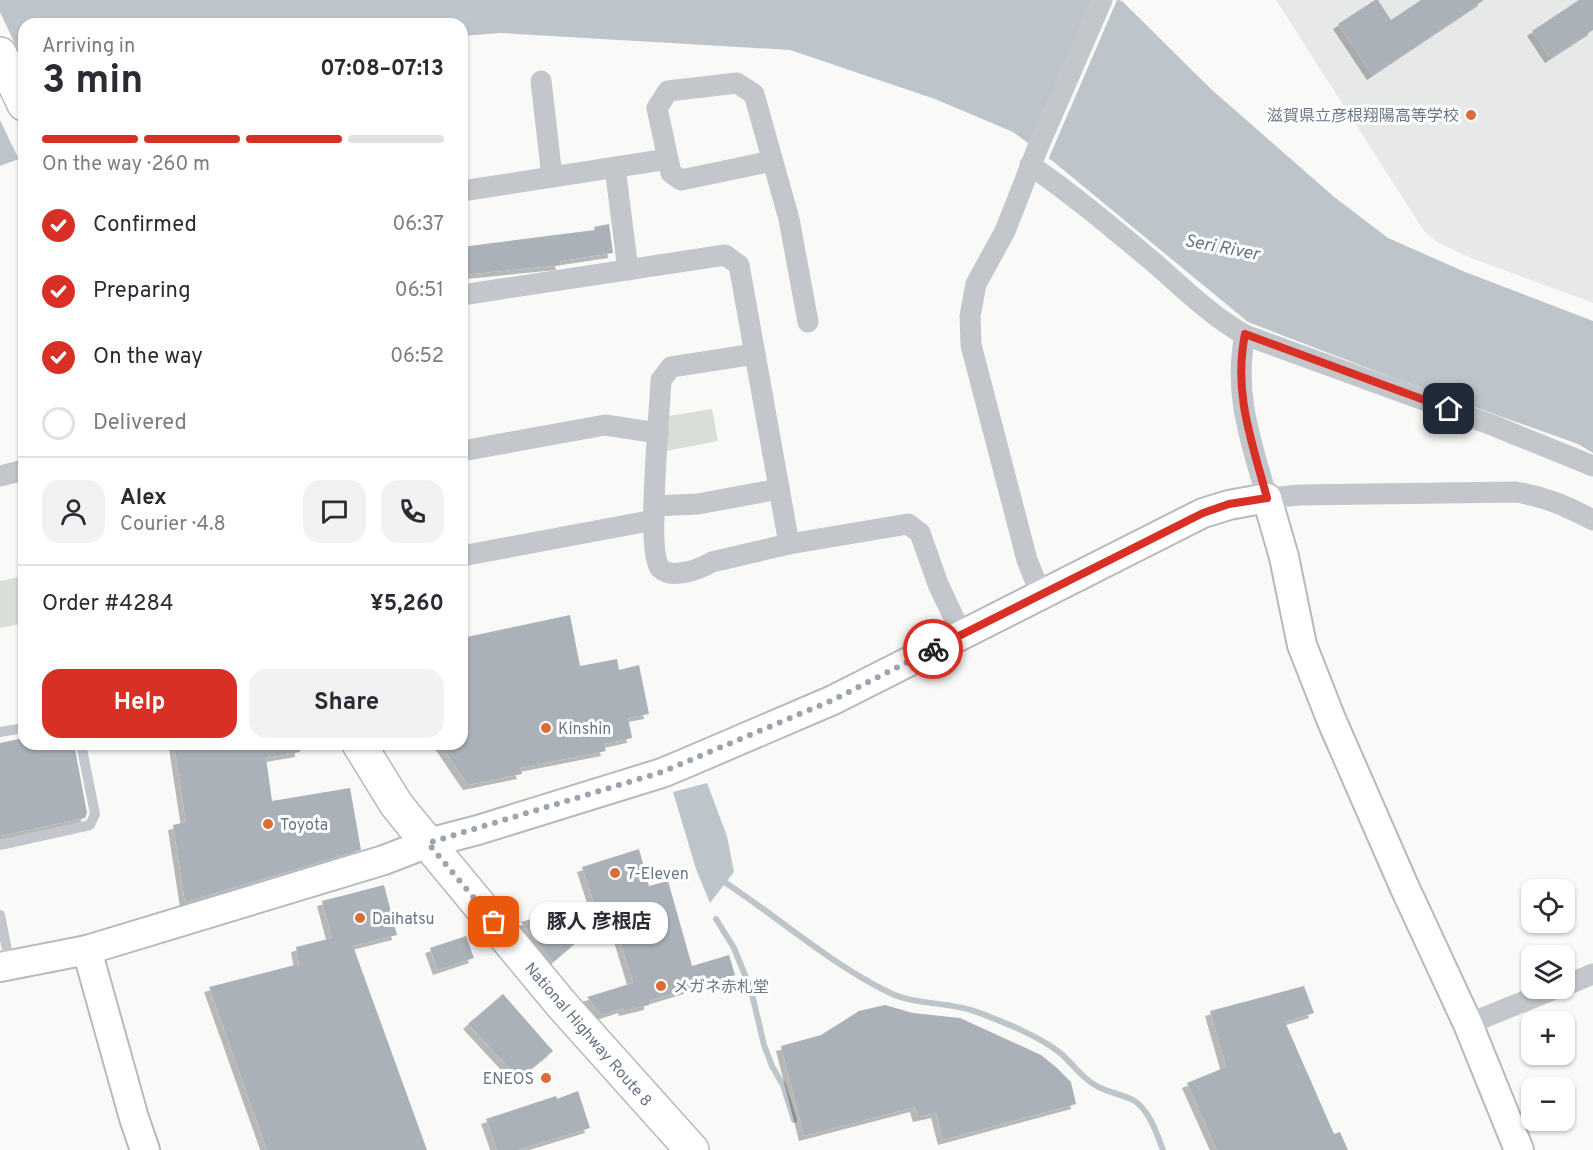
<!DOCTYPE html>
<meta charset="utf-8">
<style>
:root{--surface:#fff;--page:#f2f2f3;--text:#2b2b33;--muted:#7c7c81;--line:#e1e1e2;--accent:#d93025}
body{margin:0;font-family:Overpass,"Noto Sans JP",sans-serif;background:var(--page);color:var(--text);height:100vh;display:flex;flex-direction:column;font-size:22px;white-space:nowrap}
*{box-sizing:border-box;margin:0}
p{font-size:20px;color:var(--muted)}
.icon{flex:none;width:33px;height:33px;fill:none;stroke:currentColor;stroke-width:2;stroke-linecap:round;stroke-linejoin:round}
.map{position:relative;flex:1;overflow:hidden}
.drawer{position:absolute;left:18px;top:18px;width:450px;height:732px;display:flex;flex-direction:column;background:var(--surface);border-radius:18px;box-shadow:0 2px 4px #0004}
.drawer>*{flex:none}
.tools{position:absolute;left:1521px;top:879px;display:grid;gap:12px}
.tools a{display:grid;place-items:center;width:54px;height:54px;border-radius:12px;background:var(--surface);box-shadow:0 2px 4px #0004;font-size:30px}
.pin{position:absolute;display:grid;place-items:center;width:51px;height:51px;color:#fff;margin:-26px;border-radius:12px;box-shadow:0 3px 9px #0006}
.courier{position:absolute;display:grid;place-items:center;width:60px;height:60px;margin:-30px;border:4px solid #d93025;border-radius:50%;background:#fff;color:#222;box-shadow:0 2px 8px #0007}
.bubble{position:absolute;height:42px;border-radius:18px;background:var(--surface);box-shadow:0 2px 4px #0004;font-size:20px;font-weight:700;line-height:42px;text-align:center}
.overview em{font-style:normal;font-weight:700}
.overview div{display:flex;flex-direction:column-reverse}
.overview{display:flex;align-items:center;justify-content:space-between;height:102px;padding:0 24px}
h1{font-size:39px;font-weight:700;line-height:45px}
.bar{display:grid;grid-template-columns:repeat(4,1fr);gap:9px 6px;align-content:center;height:72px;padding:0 24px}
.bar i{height:8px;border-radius:4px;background:var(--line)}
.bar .current{background:var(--accent)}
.bar p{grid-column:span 4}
.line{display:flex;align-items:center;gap:15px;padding:0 24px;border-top:2px solid var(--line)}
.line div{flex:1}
.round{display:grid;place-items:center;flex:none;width:63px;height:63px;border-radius:18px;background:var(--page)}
ol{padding:0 24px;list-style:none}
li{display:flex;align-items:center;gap:18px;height:66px}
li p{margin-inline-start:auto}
li .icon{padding:6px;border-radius:50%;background:var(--accent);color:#fff;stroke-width:4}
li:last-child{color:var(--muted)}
li i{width:33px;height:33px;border:3px solid var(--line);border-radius:50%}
.cta{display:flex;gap:12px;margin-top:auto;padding:12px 24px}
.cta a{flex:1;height:69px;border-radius:18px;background:var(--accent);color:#fff;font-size:24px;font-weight:700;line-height:69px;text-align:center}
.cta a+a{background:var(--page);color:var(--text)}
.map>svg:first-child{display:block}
.built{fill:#e7e8e8}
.green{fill:#d9ded7}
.water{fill:#bdc5cb}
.pier{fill:#f9f9f7}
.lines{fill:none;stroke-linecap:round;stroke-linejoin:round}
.stream{stroke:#bdc5cb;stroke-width:6}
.building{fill:#aab1b8;filter:url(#shadow)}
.secondary-casing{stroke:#b5babf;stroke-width:32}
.highway-casing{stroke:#b6b9bd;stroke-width:36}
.lane{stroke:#c3c6ca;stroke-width:10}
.street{stroke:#c3c6ca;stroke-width:21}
.secondary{stroke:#fff;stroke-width:28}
.highway{stroke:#fff;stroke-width:33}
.done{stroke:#9ca4ae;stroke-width:6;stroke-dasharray:0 10.8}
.route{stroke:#d93025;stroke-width:8}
.poi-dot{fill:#db6c36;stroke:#fff;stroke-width:2}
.labels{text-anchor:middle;stroke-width:6;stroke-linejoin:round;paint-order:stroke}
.poi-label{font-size:16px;fill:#6a7787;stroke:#fff;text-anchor:start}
.street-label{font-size:16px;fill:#6a7787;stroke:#fff}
.water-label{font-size:18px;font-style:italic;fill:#667782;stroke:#fff}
</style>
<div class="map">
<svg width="1593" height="1150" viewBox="0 0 1593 1150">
<defs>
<filter id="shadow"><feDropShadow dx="-5" dy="5" stdDeviation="0" flood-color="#0004"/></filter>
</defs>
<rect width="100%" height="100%" fill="#f9f9f7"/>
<path class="built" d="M1276,0H1593V303L1471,258L1437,242L1424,231Z"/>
<g class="green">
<path d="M712,409L718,441L666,451L668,416Z"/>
<path d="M24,576V623L0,628V581Z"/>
</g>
<g class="water">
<path d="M0,0H1119L1123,2L1212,90L1333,196L1388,238L1465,272L1593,321V453L1578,444L1396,379L1248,322L1055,163L1013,132L935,99L790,50L500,33L462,36V24H24V157L0,166Z"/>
<path d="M707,783L727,836L734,872L710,903L696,869L673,792Z"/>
</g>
<g class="pier">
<path d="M1094,0H1117L1048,160L1030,148Z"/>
<path d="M0,12L24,63V161L20,162L0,120Z"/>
</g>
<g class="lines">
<g class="stream">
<path d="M726,883C780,919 830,963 888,992C916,1006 948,1001 977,1012C1003,1022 1032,1033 1055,1049C1070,1059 1079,1076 1095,1085C1106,1092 1121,1094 1133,1100C1149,1109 1157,1134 1163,1150"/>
<path d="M716,919L734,948L751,990L764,1045L772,1066L783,1085L794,1120"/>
</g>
</g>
<g class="building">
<path d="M1375,0H1378L1391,20L1421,0H1484L1372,75L1338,24Z"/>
<path d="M1579,0H1593V30L1550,58L1532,31Z"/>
<path d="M609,224L613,253L560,261L561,265L462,275V247L595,230L594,227Z"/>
<path d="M570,615L580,666L617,659L619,670L639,665L649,714L628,718L632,738L604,744L606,751L520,768L522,774L468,785L440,744H462V638Z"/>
<path d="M24,738V744H74L87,813L85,818L0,836V743Z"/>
<path d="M174,744H300V752L266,758L272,801L350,788L361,850L185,902L173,825L186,822Z"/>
<path d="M639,849L649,886L668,881L692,966L729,955L735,975L649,1001V1005L624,1011L623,1008L602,1015L587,997L633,983L613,917L584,925L586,934L553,962L521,922L593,901L582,867Z"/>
<path d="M384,885L397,935L353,946L427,1150H267L209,987L299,964L296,947L332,938L322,901Z"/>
<path d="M466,936L474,958L438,970L430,948Z"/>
<path d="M1304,986L1314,1013L1285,1022L1334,1134L1340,1132L1348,1150H1217L1187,1083L1226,1067L1210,1011Z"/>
<path d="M503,994L553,1051L519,1079L468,1024Z"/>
<path d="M885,1005L913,1013L960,1018L1041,1055L1057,1068L1071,1082L1076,1104L943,1140L936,1113L918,1117L915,1107L804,1136L781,1046L821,1035L859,1011Z"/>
<path d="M578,1091L590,1128L518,1150H497L486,1119L556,1096L557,1099Z"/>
</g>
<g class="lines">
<g class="secondary-casing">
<g id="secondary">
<path d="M87,950L134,1118L145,1150"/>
<path d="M0,967L87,950L384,860L428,843L478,830L662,773L686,763L833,700L1203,513L1229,505L1267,498L1284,557L1302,645L1331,719L1404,886L1468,1024L1519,1150"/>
</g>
</g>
<g class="highway-casing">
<g id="highway">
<path d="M0,54L24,104"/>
<path d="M359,744L396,804L408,819L562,1005L692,1150"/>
</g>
</g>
<g class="lane">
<path d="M0,732L24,728"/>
<path d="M0,845L90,825L95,814L81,744"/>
<path d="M0,915L10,965"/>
</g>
<g class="street">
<path d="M541,81L552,177"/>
<path d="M772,161L681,180L671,173L657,108L668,91L737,83L754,94L789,219L808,322"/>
<path d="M1030,165C1075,196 1116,231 1158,266C1185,290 1213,317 1245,335L1492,425L1593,466"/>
<path d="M615,167L628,270"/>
<path d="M462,191L668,159"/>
<path d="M462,295L725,255L739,265L789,544"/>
<path d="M1245,335C1233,394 1251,441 1267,498L1300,495L1516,492C1546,497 1566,506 1593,520"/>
<path d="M755,354L671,367L661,380C660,409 646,551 660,568C672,580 700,569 712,562L789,544L908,524L920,533L938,584L962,635"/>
<path d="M462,451L605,425L658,433"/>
<path d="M0,476L24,470"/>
<path d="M654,506L698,504L779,489"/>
<path d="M462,556L654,520"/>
<path d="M1041,595L1027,560L971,345L970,316L976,284L1005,231L1036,152L1102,0"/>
<path d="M1564,986L1593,974"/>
<path d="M1468,1024L1557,988"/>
</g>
<use href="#secondary" class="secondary"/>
<use href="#highway" class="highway"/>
</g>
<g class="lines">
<path class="done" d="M494,922L428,843L662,772L833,700L933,649"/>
<path class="route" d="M933,649L1203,513L1229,504L1267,498C1252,441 1233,394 1245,334L1449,409"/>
</g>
<g class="poi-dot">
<circle cx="1471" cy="115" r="6"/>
<circle cx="546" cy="728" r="6"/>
<circle cx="268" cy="824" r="6"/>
<circle cx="615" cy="873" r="6"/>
<circle cx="360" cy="918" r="6"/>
<circle cx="661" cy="986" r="6"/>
<circle cx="546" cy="1078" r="6"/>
</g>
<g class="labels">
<g class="poi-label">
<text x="1459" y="121" text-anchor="end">滋賀県立彦根翔陽高等学校</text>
<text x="558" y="734">Kinshin</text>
<text x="280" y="830">Toyota</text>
<text x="627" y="879">7-Eleven</text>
<text x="372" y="924">Daihatsu</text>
<text x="673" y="992">メガネ赤札堂</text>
<text x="534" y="1084" text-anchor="end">ENEOS</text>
</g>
<g class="street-label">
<text transform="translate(589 1034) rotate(49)" y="6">National Highway Route 8</text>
</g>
<g class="water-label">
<text transform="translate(1222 247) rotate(11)" y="6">Seri River</text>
</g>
</g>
</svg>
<div class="tools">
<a><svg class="icon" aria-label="locate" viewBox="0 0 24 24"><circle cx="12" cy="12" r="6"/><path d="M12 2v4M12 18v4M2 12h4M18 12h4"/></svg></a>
<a><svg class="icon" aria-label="layers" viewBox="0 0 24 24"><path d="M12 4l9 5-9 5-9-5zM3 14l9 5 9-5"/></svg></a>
<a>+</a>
<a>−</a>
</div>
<div class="pin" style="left:494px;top:922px;background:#ea580c"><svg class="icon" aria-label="bag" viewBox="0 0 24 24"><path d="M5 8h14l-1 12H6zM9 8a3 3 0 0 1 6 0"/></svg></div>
<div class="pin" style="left:1449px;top:409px;background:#1f2937"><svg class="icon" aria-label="home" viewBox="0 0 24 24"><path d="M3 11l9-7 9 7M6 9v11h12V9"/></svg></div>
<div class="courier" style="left:933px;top:649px"><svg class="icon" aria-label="bike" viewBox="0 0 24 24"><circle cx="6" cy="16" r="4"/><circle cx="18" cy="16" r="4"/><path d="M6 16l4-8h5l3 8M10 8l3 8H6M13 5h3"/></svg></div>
<div class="bubble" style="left:530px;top:902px;width:138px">豚人 彦根店</div>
<section class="drawer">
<div class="overview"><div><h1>3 min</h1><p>Arriving in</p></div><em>07:08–07:13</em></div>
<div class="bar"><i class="current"></i><i class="current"></i><i class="current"></i><i></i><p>On the way · 260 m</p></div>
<ol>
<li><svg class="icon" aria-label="check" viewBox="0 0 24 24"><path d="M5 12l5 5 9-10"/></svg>Confirmed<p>06:37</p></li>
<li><svg class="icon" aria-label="check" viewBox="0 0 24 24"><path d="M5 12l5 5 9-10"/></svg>Preparing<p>06:51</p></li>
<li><svg class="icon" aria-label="check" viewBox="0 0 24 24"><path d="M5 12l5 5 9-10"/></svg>On the way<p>06:52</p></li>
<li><i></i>Delivered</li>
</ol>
<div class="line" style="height:108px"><a class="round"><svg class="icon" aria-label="person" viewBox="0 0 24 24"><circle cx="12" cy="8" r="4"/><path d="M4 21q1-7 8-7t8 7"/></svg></a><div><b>Alex</b><p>Courier · 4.8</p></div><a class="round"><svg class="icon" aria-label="chat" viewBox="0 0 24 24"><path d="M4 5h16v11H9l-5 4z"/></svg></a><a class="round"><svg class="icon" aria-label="phone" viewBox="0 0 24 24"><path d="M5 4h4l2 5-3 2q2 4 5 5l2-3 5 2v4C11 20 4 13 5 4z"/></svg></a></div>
<div class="line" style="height:78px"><div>Order #4284</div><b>¥5,260</b></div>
<div class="cta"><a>Help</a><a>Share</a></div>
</section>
</div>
